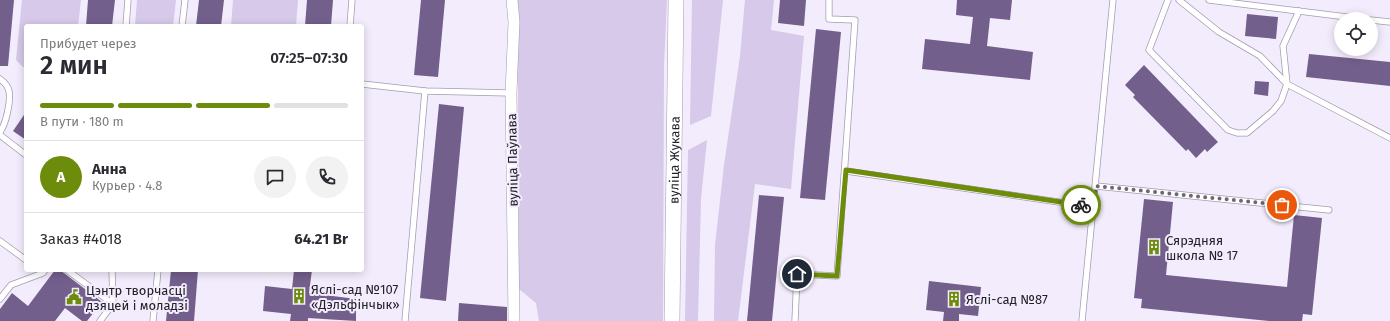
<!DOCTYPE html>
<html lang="ru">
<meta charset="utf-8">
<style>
:root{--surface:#fff;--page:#f2f2f3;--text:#2b2b33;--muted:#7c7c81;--line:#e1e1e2;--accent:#6d8c0b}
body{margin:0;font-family:"Fira Sans",sans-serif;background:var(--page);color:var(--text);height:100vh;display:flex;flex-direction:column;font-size:15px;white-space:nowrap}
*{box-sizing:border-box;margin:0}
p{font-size:13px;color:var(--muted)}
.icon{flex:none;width:22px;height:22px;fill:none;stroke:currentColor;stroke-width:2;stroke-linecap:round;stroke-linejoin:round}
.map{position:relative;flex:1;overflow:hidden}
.side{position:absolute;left:24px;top:24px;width:340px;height:248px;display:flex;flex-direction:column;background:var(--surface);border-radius:4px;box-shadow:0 2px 10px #0003}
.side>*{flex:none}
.controls{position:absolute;left:1334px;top:12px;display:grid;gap:8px}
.controls a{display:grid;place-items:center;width:44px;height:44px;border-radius:50%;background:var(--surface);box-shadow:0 2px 10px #0003;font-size:20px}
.pin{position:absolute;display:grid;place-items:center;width:34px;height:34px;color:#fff;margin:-17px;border:2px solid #fff;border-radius:50%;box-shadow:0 1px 4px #0007}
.courier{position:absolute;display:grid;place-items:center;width:40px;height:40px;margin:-20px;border:3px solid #6d8c0b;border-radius:50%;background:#fff;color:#222;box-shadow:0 1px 5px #0007}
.summary em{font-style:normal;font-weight:600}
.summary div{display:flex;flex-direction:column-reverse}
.summary{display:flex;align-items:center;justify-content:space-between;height:68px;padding:0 16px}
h1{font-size:26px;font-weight:600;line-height:30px}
.bar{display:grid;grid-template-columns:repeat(4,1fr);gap:6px 4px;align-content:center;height:48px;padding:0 16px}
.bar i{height:5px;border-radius:3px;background:var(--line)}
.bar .on{background:var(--accent)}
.bar p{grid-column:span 4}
.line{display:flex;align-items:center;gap:10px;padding:0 16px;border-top:1px solid var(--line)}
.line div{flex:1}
.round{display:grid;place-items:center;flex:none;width:42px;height:42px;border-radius:21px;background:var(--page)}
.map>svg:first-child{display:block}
.green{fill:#d6c9e9}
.building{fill:#735f8c}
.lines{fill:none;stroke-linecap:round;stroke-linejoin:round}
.lane-casing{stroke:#a49bb0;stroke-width:7}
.street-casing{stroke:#a49bb0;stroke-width:12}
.secondary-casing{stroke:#a49bb0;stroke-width:16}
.lane{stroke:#fff;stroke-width:5.5}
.street{stroke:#fff;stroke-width:11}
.secondary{stroke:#fff;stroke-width:15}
.done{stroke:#6c6773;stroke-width:4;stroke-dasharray:0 7.2}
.route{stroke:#6d8c0b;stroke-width:5}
.labels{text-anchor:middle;stroke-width:4;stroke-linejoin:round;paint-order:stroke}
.street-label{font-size:13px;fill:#232028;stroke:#f3ecfd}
.poi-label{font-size:13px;fill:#232028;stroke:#f3ecfd;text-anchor:start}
</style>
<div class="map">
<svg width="1390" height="321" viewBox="0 0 1390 321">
<rect width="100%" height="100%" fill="#f3ecfd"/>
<g class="green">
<path d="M22,0H81L78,26H26V67H23L16,60Z"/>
<path d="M137,0H176L173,26H135Z"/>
<path d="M233,0H298L296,26H231Z"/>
<path d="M512,0H667L664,66L663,321H539L536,303L519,289L518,87Z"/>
<path d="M692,0H723L711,116L690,125Z"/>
<path d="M745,0H774L771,30L804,36L791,189L755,184L738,321H714L715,245L724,165L740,56Z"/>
<path d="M707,140L701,199L698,321H685L688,150Z"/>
</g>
<g class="building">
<path d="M0,0H14L8,66H0Z"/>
<path d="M88,0H115L112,26H86Z"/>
<path d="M199,0H224L221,26H196Z"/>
<path d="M307,0H333L331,26H305Z"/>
<path d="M421,0H445L438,77L414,75Z"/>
<path d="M780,0H806L804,26L778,23Z"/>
<path d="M957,0H1012L1010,20L990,18L987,46L1033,52L1030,80L922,69L925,39L970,44L973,17L956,15Z"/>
<path d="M1247,14L1278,17L1276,39L1245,36Z"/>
<path d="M816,29L841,32L825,200L800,198Z"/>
<path d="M1309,54L1390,62V86L1306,77Z"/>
<path d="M1144,65L1218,142L1207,152L1205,149L1196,158L1188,149L1186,151L1133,97L1135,95L1125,85Z"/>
<path d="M1255,81L1269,82L1268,96L1254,94Z"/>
<path d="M439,104L464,107L446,301L420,298Z"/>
<path d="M26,112V140L13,131Z"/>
<path d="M759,195L784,197L772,321H747Z"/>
<path d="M1144,199L1173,202L1166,275L1287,287L1294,215L1322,218L1312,315L1303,314L1302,321H1269L1141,308L1142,299L1134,298Z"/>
<path d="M55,270H60L102,302L87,321H82L65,308L55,321H0V309L12,293L28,306Z"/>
<path d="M171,270H198L194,321H166Z"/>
<path d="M294,270H312L309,293L356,299V321L308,318V321H290L291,314L263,311L265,286L292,289Z"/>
<path d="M929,281L981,287L978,316L959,314V321H943L944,312L926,310Z"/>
<path d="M459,303L507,307V321H458Z"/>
</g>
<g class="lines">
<g class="lane-casing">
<g id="lane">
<path d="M1168,0L1149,50L1228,130L1237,133H1247L1273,111L1281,101L1287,84L1283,46L1299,11"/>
<path d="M1179,0L1219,32L1260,56L1287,84L1390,138"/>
<path d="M1209,0L1363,19"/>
<path d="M1371,20L1390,22"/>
<path d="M126,26L128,0"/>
<path d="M182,26L185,0"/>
<path d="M350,26L352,0"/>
<path d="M0,79C4,82 8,86 9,91C11,101 6,124 0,132"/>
<path d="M362,84L425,91L511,93"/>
<path d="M0,135L26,155"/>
<path d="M846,171L1093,207"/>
<path d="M1096,186L1329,210"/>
<path d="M0,241L26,260"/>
<path d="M67,270L113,304L100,321"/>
<path d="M112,270L113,304"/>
<path d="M0,299L11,285L43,273L45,270"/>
<path d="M153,321L158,270"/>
<path d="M405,321L425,91"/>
<path d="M795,321L797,274L837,276L855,20L829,19V0"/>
<path d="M1082,321L1113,0"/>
</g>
</g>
<g class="street-casing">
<path id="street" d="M512,0L514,22L511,93L514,321"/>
</g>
<g class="secondary-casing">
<g id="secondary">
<path id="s1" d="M672,321L676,0"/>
</g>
</g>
<use href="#lane" class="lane"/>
<use href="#street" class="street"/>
<use href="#secondary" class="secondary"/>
</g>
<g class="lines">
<path class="done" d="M1081,205L1094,207L1096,186L1282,205"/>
<path class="route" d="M797,274L837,276L846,170L1081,205"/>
</g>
<defs>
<g id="building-bare" transform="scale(1.2)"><path d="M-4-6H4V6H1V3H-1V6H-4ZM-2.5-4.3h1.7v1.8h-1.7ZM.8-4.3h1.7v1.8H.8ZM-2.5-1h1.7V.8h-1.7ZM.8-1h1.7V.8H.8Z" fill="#6d8c0b" stroke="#f3ecfd" stroke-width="2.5" paint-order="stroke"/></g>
<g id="civic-bare" transform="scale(1.2)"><path d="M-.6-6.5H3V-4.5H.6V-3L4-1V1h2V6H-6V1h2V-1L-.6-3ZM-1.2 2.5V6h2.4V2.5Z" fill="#6d8c0b" stroke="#f3ecfd" stroke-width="2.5" paint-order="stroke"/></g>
</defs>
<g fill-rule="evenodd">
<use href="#building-bare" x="1154" y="247"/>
<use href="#building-bare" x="299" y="296"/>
<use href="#civic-bare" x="74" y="297"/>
<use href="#building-bare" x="954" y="299"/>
</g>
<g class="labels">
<g class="street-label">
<text transform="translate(512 160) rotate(-91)" y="5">вуліца Паўлава</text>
<text dy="5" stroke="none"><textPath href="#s1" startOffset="161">вуліца Жукава</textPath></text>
</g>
<g class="poi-label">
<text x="1166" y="245">Сярэдняя<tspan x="1166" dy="15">школа № 17</tspan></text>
<text x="311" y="294">Яслі-сад №107<tspan x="311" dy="15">«Дэльфінчык»</tspan></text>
<text x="86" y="295">Цэнтр творчасці<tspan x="86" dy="15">дзяцей і моладзі</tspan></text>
<text x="966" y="304">Яслі-сад №87</text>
</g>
</g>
</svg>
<div class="controls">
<a><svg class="icon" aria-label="locate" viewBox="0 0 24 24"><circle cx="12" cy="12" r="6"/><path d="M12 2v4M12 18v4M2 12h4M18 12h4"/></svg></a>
</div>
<div class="pin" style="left:1282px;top:205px;background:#ea580c"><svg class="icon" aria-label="bag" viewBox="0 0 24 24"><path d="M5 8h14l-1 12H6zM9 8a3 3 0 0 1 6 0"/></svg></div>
<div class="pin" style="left:797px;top:274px;background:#1f2937"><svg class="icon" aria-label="home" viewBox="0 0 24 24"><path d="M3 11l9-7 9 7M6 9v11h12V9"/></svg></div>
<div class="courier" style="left:1081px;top:205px"><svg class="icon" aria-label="bike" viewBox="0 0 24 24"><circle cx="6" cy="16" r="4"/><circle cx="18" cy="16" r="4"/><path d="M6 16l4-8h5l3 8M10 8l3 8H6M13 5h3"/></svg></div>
<section class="side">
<div class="summary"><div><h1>2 мин</h1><p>Прибудет через</p></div><em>07:25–07:30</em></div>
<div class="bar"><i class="on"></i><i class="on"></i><i class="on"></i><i></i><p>В пути · 180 m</p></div>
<div class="line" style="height:72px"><b class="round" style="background:var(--accent);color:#fff">А</b><div><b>Анна</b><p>Курьер · 4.8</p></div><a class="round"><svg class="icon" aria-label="chat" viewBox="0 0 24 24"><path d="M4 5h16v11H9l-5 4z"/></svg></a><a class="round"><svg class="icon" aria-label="phone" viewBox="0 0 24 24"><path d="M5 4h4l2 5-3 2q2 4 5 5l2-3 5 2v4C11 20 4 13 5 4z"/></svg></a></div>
<div class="line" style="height:52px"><div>Заказ #4018</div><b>64.21 Br</b></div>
</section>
</div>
